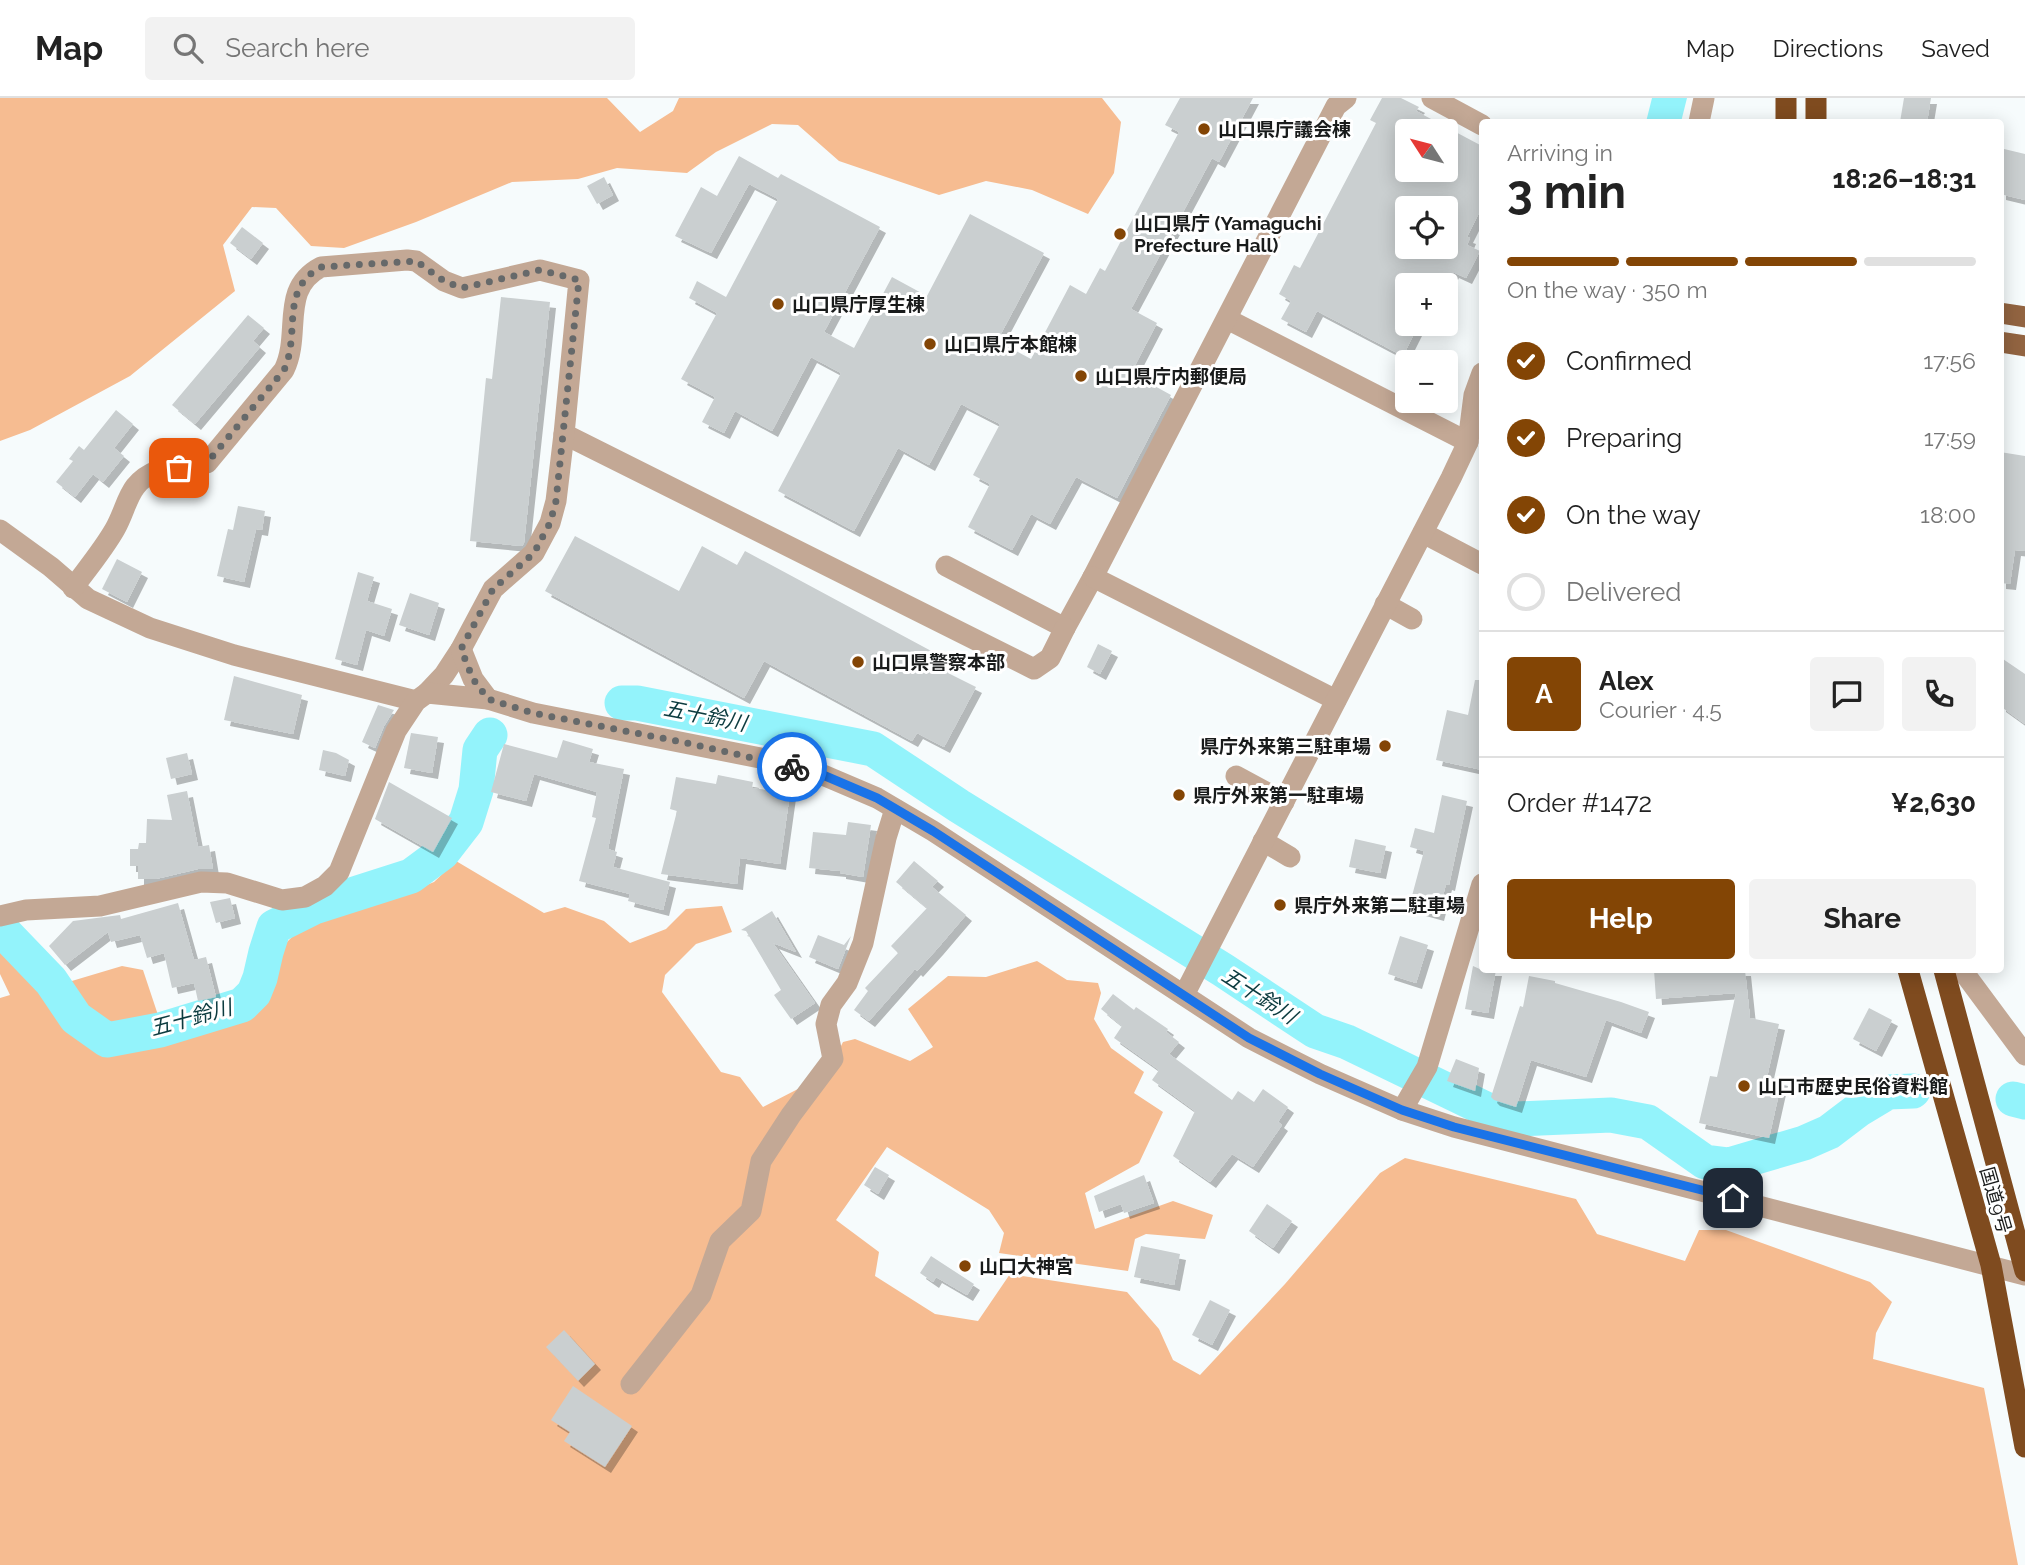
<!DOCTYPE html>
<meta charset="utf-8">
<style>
:root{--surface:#fff;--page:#f2f2f2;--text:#222;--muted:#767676;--line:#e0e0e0;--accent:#834505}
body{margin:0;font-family:Raleway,"Noto Sans JP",sans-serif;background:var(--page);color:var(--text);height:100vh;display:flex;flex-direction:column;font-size:26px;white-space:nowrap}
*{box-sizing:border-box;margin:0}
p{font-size:23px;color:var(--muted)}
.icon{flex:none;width:38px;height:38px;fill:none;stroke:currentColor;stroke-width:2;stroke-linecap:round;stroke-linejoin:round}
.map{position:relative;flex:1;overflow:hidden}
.details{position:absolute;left:1479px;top:21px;width:525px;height:854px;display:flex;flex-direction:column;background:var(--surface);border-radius:7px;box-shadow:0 4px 18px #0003}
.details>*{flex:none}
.needle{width:46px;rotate:306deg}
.controls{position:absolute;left:1395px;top:21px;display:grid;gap:14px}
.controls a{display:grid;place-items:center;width:63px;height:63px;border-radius:7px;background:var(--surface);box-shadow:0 4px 18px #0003;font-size:35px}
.pin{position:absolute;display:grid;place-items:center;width:60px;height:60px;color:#fff;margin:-30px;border-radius:14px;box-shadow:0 4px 10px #0006}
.courier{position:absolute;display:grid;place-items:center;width:70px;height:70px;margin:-35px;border:5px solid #1a73e8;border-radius:50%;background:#fff;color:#222;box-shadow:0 2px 9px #0007}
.overview em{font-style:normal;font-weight:700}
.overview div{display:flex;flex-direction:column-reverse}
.overview{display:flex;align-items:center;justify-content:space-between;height:119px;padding:0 28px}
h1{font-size:46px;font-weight:700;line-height:52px}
.bar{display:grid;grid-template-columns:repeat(4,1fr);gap:10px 7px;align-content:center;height:84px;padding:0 28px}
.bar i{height:9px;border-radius:5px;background:var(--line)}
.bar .active{background:var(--accent)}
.bar p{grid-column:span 4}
.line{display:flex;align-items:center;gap:18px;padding:0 28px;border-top:2px solid var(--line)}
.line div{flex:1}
.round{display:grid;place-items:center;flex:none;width:74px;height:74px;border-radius:7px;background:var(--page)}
ol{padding:0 28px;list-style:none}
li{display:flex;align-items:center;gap:21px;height:77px}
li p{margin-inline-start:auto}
li .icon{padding:7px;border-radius:50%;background:var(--accent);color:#fff;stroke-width:4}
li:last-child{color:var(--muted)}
li i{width:38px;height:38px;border:4px solid var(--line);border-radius:50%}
.button{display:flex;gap:14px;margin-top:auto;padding:14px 28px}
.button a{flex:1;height:80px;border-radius:7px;background:var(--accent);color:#fff;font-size:28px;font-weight:700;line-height:80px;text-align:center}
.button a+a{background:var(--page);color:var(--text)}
header{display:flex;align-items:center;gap:42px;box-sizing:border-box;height:98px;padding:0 35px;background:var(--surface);border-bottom:2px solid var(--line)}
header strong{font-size:33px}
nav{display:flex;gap:38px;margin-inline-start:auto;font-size:24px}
.search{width:490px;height:63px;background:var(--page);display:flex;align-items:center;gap:18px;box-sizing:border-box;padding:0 24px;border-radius:7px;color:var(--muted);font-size:26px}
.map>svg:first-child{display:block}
.green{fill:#f6bc91}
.water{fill:#93f3fb}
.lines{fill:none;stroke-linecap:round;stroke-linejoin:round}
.river{stroke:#93f3fb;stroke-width:35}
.building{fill:#cacfd0;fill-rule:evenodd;filter:url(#shadow)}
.minor{stroke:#c3a895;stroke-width:21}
.major{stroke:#926441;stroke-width:21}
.highway{stroke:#7f4b1f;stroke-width:21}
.done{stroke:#66696a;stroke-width:7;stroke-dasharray:0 12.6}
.route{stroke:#1a73e8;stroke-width:9}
.poi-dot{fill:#834505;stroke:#fff;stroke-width:2.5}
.labels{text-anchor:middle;stroke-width:6;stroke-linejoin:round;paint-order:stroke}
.poi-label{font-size:19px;font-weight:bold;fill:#191b1b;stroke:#fff;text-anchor:start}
.street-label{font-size:19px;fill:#191b1b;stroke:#fff}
.water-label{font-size:21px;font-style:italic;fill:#0c3b3f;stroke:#fff}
</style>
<header>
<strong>Map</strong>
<div class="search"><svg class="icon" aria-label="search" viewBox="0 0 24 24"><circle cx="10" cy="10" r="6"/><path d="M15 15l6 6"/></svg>Search here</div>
<nav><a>Map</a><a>Directions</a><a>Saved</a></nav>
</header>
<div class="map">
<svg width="2025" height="1467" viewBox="0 0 2025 1467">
<defs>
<filter id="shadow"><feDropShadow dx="6" dy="6" stdDeviation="0" flood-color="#0004"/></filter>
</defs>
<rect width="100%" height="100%" fill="#f6fbfc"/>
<g class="green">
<path d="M0,0H607L640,34L673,13L679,0H1102L1121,24L1114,75L1088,116L1032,92L986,83L939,97L839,63L798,27L772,26L716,54L687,75L617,70L578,81L512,84L416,124L344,150L311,148L276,110L252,109L223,147L235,193L130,278L30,332L0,343Z"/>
<path d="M456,763L544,815L565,809L604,823L630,845L666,831L686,811L722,808L732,834L696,846L665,877L662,894L721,974L740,979L763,1009L827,976L843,944L855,941L910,963L933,949L908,911L948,878L986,879L1037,863L1067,882L1098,885L1101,895L1094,921L1111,950L1144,974L1134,995L1163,1014L1139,1065L1085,1095L1095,1131L1173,1103L1213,1117L1205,1141L1146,1136L1135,1141L1128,1173L999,1155L1004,1135L989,1112L887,1049L836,1122L879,1154L875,1178L935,1216L978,1223L1010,1176L1127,1194L1159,1231L1173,1262L1200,1277L1285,1186L1380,1075L1405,1060L1576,1101L1597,1136L1685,1163L1699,1132H1726L1870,1184L1892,1204L1876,1235L1873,1261L1984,1290L2018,1467H0V900L10,897L0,876V853L9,854L45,891L122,868L143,872L166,941L239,919L268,894L277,854L302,829L395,800L434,784Z"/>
</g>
<path class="water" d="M1652,0H1687L1681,24H1646Z"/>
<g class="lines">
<g class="river">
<path d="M622,605H637L873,651L959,708L1223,872L1315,933L1347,944L1498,1017L1517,1021L1611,1017L1648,1024L1705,1064L1729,1067L1804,1045L1829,1034L1858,1012L1888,994L1913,993"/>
<path d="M0,830L51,883L76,920L107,942L160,932L242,907L254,895L260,880L266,854L274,829L314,809L411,778L442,755L466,724L476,692L480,652L490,637"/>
<path d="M2013,1001L2025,1004"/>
</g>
</g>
<g class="building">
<path d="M1180,0H1253L1219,64L1212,60L1131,211L1157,225L1131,275L1171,297L1117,400L1076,379L1050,426L1031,416L1012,452L968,429L990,386L973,377L1000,326L961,306L929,367L898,350L854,433L778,393L841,275L811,259L772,333L735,313L724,335L702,324L715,299L681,281L717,215L689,200L697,183L726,199L778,101L749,86L711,155L675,138L701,89L717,98L739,58L778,80L781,76L880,129L824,234L854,250L892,179L927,198L970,116L1044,155L997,243L1031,261L1070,187L1086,196L1100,170L1105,173L1179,34L1165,27Z"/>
<path d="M1382,0H1401L1419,9L1416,13L1482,48V109L1467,139L1470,140L1467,147L1480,153L1466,180L1453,174L1449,182L1444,179L1439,187H1407V226H1419L1403,258L1317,213L1306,234L1281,221L1291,203L1279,196L1294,167L1300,170L1376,25L1370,22ZM1407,33H1446V72H1407ZM1407,110H1446V149H1407Z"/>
<path d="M1904,0H1931L1927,24H1900Z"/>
<path d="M2000,50L2025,56V102L2000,96Z"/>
<path d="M604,79L613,97L597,106L587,88Z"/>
<path d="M242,129L263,145L251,161L230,145Z"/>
<path d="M501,199L550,204L524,445L522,448L470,443L486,280L492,281Z"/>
<path d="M248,217L264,230L253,243L260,249L195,326L172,307Z"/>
<path d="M116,312L133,326L114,350L124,358L103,384L93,376L75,399L56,384L73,363L69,361L79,348L84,352Z"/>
<path d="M2000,354L2025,358V453L2015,452L2010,486L2000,485Z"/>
<path d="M238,408L265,413L262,432L256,431L244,484L217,478L228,431L233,432Z"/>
<path d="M575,438L679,493L702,448L737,467L745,453L948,562L942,572L976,589L944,649L917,635L912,643L764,563L744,600L545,493Z"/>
<path d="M117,461L142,474L127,504L102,491Z"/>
<path d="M358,474L374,479L367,503L392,511L384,538L366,532L357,567L335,561Z"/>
<path d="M410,495L439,505L429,537L399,527Z"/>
<path d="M1098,546L1112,553L1100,576L1087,569Z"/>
<path d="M2000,559L2025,576V626L2000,608Z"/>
<path d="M234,578L302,597L293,636L224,622Z"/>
<path d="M1475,582H1482V672L1436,662L1447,612L1468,617Z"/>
<path d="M378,607L394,612L384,628L375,650L362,644Z"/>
<path d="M411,635L438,639L432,675L404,670Z"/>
<path d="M563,642L593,651L589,664L624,671L608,751L617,754L613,769L670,784L663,812L628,803L630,796L579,783L596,720L592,719L597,694L534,676L526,703L491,694L504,646L557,660Z"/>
<path d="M323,652L336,655L349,662L345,678L319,672Z"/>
<path d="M187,655L192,676L171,681L166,660Z"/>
<path d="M718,677L753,684L752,690L790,695L780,766L740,760L737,786L661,776L677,713L670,711L676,679L716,686Z"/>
<path d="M389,684L452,720L433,754L375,721Z"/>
<path d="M187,693L198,749L209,747L213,771H198L156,781H138V768H130V751H138L139,745H146L147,721L172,722L167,697Z"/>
<path d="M1442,697L1467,703L1449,787L1446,786L1438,817L1409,809L1424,753L1410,749L1415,730L1434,735Z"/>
<path d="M848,724L871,727L863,779L840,775V773L809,770L813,734L846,737Z"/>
<path d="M1355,741L1386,748L1380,775L1349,769Z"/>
<path d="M914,763L938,783L932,789L966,817L937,851L917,873L915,871L869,923L854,912L868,893L865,890L898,855L891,848L927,810L896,784Z"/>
<path d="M230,800L235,820L216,825L210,804Z"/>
<path d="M178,805L194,862L206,859L216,899L198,903L194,885L172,890L164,855L147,860L140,837L111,844L108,834L65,867L49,848L73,823L120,817L121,821Z"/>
<path d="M772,813L796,854L773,845L815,905L791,921L774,897L781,892L746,833L741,832Z"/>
<path d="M818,837L844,847L851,838L838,871L809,859Z"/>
<path d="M1400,838L1428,847L1416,885L1388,876Z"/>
<path d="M1473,868L1482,872H1496L1488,915L1465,911Z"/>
<path d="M1654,872H1745L1750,920L1779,926L1767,979L1782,982L1769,1040L1699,1025L1710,978L1717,979L1736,895L1656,901Z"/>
<path d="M1529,878L1555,883V885L1621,904L1649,914L1641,935L1606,922L1586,979L1531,962L1516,1009L1494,1002L1491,999L1520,908L1523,909Z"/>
<path d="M1113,896L1134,912L1136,909L1168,931L1166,934L1179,944L1169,956L1232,1002L1238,993L1254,1004L1263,991L1288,1009L1278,1024L1282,1027L1253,1069L1232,1056L1210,1084L1173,1058L1195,1013L1152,982L1159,972L1114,940L1122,928L1101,911Z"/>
<path d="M1869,910L1892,922L1876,953L1853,941Z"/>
<path d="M1456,961L1479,970L1475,993L1447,983Z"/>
<path d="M875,1069L889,1077L878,1096L864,1087Z"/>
<path d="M1144,1077L1154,1105L1124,1115L1121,1106L1099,1114L1094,1098Z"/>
<path d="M1267,1106L1292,1123L1273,1150L1249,1133Z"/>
<path d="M1141,1148L1180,1156L1174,1187L1134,1179Z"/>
<path d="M931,1158L974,1186L967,1197L936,1179L933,1184L920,1175Z"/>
<path d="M1210,1202L1230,1212L1212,1247L1192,1237Z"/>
<path d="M564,1232L595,1266L578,1283L546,1249Z"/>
<path d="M573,1288L632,1328L605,1369L564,1343L570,1334L551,1322Z"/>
</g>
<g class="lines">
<g class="minor">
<path d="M1432,0L1482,27"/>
<path d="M1699,24L1704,0"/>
<path d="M1227,221L1468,344"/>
<path d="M0,432L51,469L88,501L150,530L234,557L416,603"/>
<path d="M1423,435L1482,466"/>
<path d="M946,468L1065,530L1093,479L1336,8L1346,0"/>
<path d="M1093,479L1336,602"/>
<path d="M73,490C87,471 103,452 115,431C129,406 127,384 159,372C174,366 191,371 207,365L284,272C302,235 279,191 321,169L407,162L416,163L444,183L462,190L540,172L579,182L564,336L1034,571L1050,560L1065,530"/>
<path d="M1385,506L1412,521"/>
<path d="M427,595L444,577L461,551L493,491L534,455L550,425L556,403L564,336"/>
<path d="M488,601L533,615L770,662L823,677L877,700L933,733L1249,940L1320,976L1402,1012L1454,1029L2025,1177"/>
<path d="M1236,678L1284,704"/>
<path d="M1263,743L1290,759"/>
<path d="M0,818L26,812L100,808L201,784L227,785L282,802L305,799L325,788L339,774L396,633L416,603L427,595L488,601L473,581L461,551"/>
<path d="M1962,872L2025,957"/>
<path d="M1184,897L1451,380L1468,344L1474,297L1482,275"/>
<path d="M1402,1012L1427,969L1482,786"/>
<path d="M631,1286L701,1197L720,1143L751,1113L761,1063L791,1017L833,961L826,926L831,907L847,885L863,845L886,740L895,711"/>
</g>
<g class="major">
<path d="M2000,215L2025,219"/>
<path d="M2000,244L2025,248"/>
</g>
<g class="highway">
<path d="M1786,0V24"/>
<path d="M1816,0V24"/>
<path d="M1908,872L1991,1167L2025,1349"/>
<path d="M1944,872L2025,1173"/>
</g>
</g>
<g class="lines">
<path class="done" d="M179,370L196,369L207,365L284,272C301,235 279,191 321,169L416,163L444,183L462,190L540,172L579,182L556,403L550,425L534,455L493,491L461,551L473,581L488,601L533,615L692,646L792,669"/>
<path class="route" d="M792,669L823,677L877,700L933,733L1249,940L1320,976L1402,1012L1454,1029L1733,1100"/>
</g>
<g class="poi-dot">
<circle cx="1204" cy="31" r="7"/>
<circle cx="1120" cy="136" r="7"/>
<circle cx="778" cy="206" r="7"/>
<circle cx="930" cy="246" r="7"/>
<circle cx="1081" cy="278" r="7"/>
<circle cx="858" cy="564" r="7"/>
<circle cx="1385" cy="648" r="7"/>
<circle cx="1179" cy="697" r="7"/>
<circle cx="1280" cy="807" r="7"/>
<circle cx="1744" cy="988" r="7"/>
<circle cx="965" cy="1168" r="7"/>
</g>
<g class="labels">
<g class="poi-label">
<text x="1218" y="38">山口県庁議会棟</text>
<text x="1134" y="132">山口県庁 (Yamaguchi<tspan x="1134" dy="22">Prefecture Hall)</tspan></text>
<text x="792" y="213">山口県庁厚生棟</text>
<text x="944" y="253">山口県庁本館棟</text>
<text x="1095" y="285">山口県庁内郵便局</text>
<text x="872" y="571">山口県警察本部</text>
<text x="1371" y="655" text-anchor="end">県庁外来第三駐車場</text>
<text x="1193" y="704">県庁外来第一駐車場</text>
<text x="1294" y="814">県庁外来第二駐車場</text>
<text x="1758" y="995">山口市歴史民俗資料館</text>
<text x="979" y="1175">山口大神宮</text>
</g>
<g class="street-label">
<text transform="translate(1996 1102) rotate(74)" y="7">国道9号</text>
</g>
<g class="water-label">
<text transform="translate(705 618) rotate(11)" y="7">五十鈴川</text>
<text transform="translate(1259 898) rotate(33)" y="7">五十鈴川</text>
<text transform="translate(191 920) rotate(-15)" y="7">五十鈴川</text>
</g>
</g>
</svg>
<div class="controls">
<a><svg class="needle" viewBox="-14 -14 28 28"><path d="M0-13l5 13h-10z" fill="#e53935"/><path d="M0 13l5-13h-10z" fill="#767676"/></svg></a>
<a><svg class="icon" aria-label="locate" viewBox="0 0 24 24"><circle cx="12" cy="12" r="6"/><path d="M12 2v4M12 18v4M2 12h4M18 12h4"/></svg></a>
<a>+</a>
<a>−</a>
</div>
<div class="pin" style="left:179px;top:370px;background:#ea580c"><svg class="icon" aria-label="bag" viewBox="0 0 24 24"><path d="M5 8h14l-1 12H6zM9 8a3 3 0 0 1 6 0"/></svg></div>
<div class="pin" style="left:1733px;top:1100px;background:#1f2937"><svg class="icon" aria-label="home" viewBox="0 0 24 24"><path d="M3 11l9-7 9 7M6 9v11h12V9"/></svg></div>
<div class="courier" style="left:792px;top:669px"><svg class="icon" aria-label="bike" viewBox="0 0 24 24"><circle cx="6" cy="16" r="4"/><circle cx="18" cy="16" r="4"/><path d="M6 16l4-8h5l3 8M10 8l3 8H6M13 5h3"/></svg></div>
<section class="details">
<div class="overview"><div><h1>3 min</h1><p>Arriving in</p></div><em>18:26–18:31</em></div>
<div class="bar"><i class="active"></i><i class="active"></i><i class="active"></i><i></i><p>On the way · 350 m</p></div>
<ol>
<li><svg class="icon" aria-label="check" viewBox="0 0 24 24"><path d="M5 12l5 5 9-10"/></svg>Confirmed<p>17:56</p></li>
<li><svg class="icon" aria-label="check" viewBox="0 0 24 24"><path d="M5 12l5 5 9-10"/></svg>Preparing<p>17:59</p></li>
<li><svg class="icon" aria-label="check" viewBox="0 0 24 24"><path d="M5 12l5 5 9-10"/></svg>On the way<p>18:00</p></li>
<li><i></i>Delivered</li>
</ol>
<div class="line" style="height:126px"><b class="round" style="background:var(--accent);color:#fff">A</b><div><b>Alex</b><p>Courier · 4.5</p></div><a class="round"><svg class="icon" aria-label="chat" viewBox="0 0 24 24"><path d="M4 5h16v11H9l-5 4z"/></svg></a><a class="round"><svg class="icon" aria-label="phone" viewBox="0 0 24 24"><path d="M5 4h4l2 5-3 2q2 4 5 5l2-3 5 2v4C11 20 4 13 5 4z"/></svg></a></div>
<div class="line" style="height:91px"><div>Order #1472</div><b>¥2,630</b></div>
<div class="button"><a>Help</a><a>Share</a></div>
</section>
</div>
